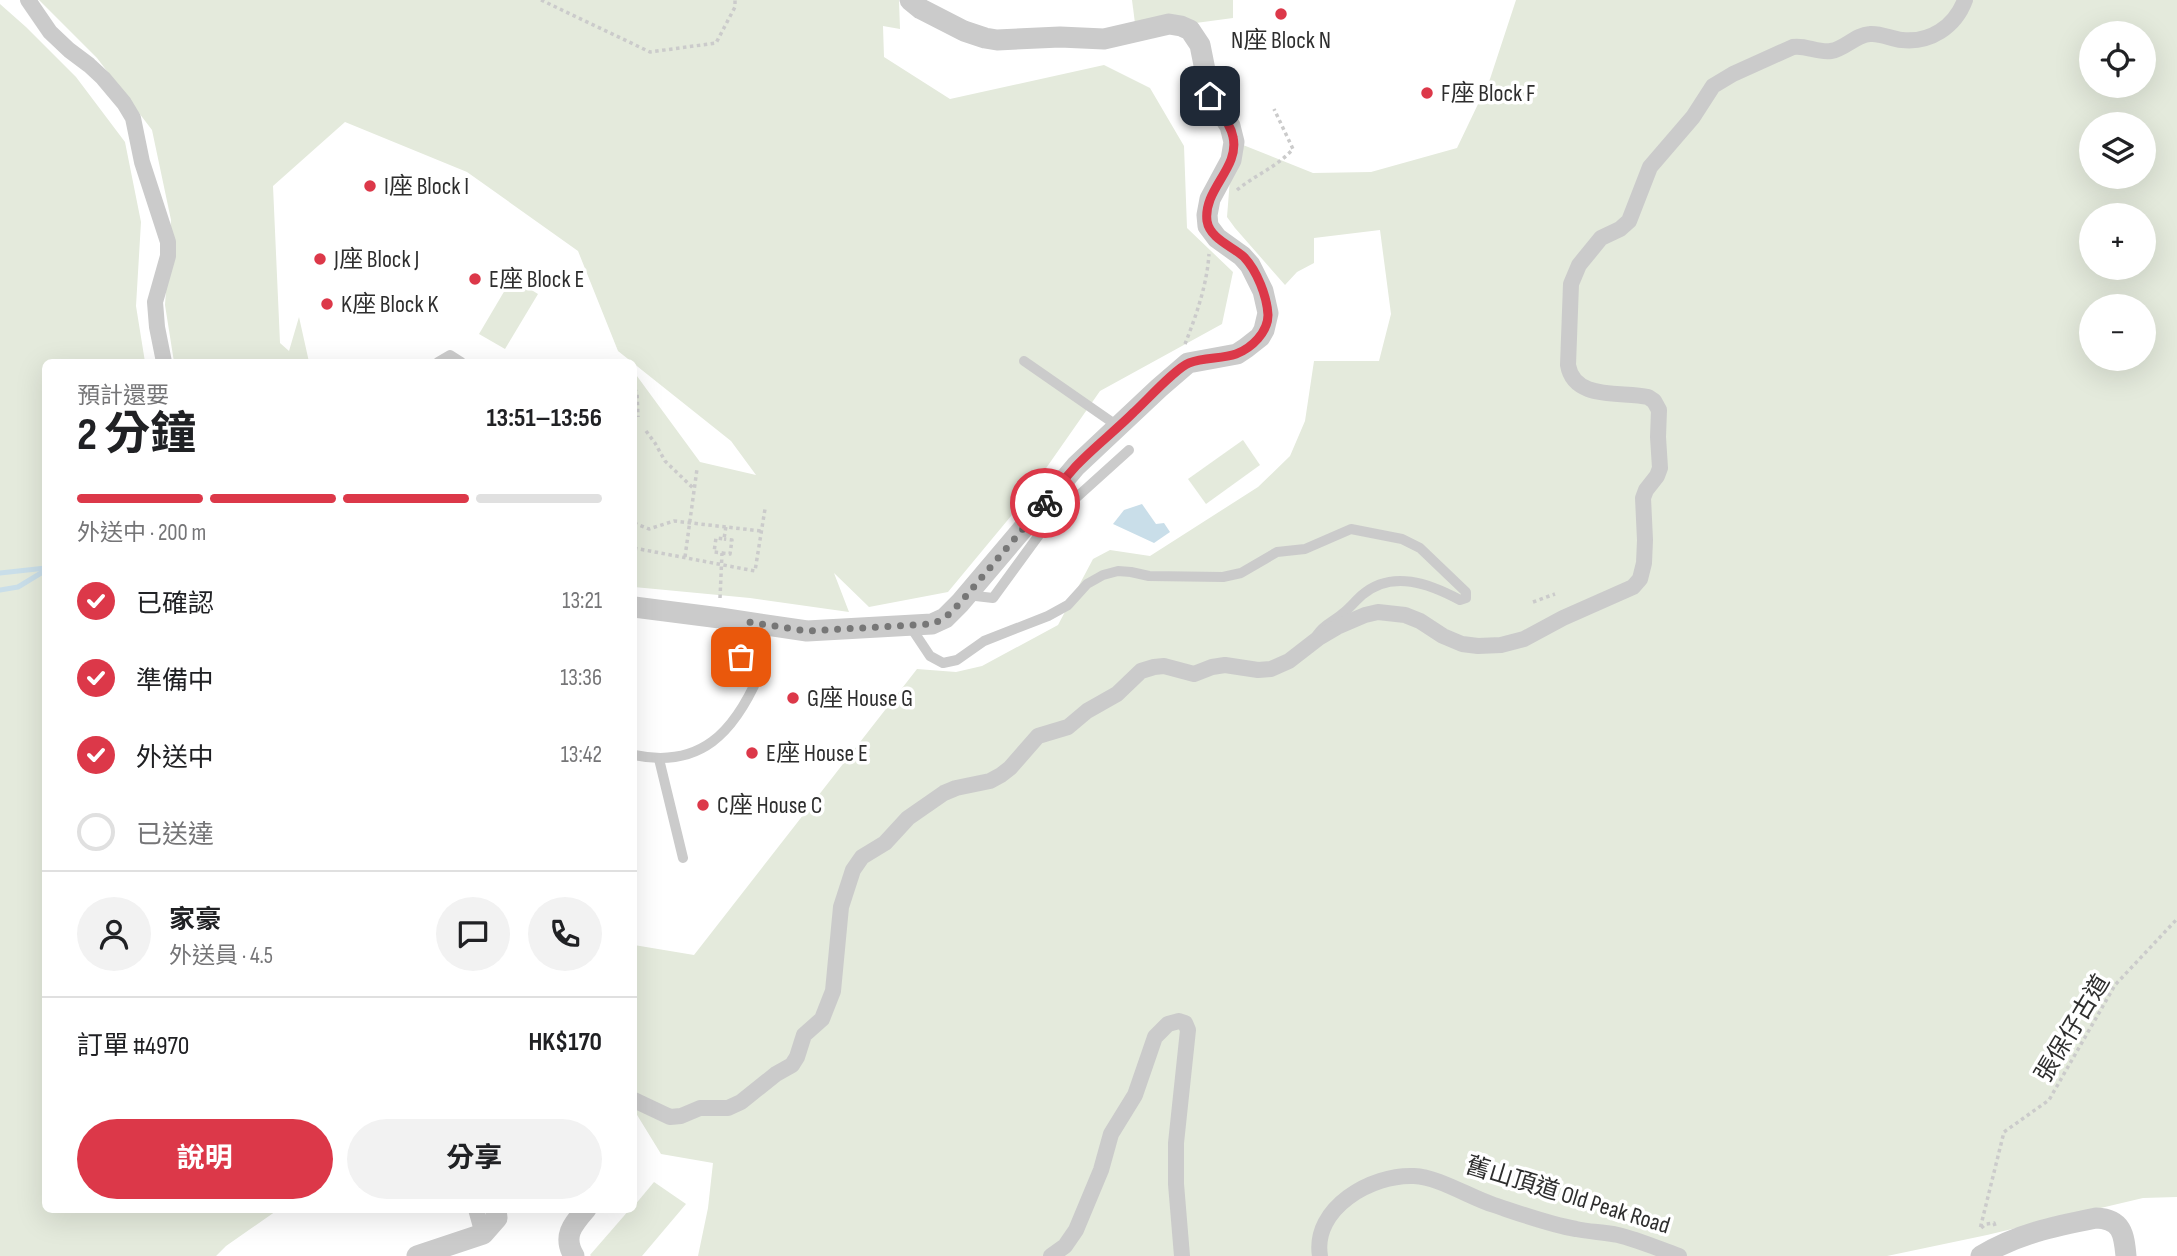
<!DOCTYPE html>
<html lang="zh-TW">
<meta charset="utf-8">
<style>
:root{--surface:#fff;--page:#f2f2f2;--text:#202124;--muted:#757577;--line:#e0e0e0;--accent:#dc3849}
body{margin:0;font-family:"Sofia Sans Condensed","Noto Sans TC",sans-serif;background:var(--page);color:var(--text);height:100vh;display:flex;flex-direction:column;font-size:26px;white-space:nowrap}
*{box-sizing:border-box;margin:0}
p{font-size:23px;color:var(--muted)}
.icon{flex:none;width:38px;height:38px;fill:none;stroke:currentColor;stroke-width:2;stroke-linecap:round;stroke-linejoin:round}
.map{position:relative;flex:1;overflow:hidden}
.drawer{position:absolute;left:42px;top:359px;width:595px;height:854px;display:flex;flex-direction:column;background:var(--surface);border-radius:10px;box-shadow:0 7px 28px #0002}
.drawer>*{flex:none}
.buttons{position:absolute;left:2079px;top:21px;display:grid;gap:14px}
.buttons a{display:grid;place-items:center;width:77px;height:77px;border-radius:50%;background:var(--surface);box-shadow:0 7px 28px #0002;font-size:35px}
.pin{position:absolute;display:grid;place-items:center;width:60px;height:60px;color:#fff;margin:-30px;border-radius:14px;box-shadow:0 4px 10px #0006}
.courier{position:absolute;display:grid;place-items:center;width:70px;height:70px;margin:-35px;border:5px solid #dc3849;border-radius:50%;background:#fff;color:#222;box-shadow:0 2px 9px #0007}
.summary em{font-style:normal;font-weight:700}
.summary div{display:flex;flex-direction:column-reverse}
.summary{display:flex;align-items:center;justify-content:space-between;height:119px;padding:0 35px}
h1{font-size:46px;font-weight:700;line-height:52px}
.bar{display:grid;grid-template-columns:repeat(4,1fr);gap:10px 7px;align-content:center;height:84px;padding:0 35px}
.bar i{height:9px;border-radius:5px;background:var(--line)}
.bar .active{background:var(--accent)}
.bar p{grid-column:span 4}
.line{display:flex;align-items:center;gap:18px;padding:0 35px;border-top:2px solid var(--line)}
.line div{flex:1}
.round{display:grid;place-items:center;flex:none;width:74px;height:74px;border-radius:37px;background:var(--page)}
ol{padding:0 35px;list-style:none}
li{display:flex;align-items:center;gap:21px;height:77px}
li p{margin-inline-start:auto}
li .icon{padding:7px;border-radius:50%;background:var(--accent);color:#fff;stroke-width:4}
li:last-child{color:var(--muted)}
li i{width:38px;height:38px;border:4px solid var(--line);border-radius:50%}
.primary-button{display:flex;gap:14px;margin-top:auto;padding:14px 35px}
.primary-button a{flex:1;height:80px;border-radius:42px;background:var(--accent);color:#fff;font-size:28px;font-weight:700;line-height:80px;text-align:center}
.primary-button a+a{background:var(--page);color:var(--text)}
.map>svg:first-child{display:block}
.green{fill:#e4eadc;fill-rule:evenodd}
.water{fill:#c9dee9}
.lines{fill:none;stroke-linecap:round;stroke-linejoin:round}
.stream{stroke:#c9dee9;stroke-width:5}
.path{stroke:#cbcbcb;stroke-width:3.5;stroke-dasharray:3.5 3.5;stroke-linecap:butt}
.service{stroke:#cbcbcb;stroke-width:10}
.pedestrian{stroke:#cbcbcb;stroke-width:16}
.minor{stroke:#cbcbcb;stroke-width:21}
.done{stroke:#777;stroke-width:7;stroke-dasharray:0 12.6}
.route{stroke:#dc3849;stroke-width:9}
.poi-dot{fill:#dc3849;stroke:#fff;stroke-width:2.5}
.labels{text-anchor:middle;stroke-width:7;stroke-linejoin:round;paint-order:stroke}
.poi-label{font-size:24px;fill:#2e2e2e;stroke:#fff;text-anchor:start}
.street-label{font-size:24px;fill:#2e2e2e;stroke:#fff}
</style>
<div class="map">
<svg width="2177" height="1256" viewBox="0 0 2177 1256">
<rect width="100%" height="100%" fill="#fff"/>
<g class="green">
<path d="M39,0H899L900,29L883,26L884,57L950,99L1104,65L1150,88L1184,146L1187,228L1233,272L1222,324L1100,391L1021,504L948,592L869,607L834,573L849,612L750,598L634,587V372L700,462L756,475L731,441L618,351L578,251L467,172L345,122L273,186L280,343L289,351L299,317L309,362H174L165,305L171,220L152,130L97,58Z"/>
<path d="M1132,0H1233V18L1136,31Z"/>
<path d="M1516,0H2177V1197L2143,1198L1987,1235L1887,1256H698L708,1208L713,1163L661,1154L634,1110V945L694,955L917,669L956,672L982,666L1058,625L1093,559L1110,550L1150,556L1258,487L1290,456L1305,421L1314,361H1379L1391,314L1380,230L1314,238V263L1297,272L1285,285L1235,228L1227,217L1233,141L1313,173L1371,172L1457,148L1490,79ZM2091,33H2144V86H2091ZM2091,124H2144V177H2091ZM2091,215H2144V268H2091ZM2091,306H2144V359H2091Z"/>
<path d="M0,4L26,27L76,77L125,142L141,222L136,306L145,362H46V1209H279L226,1246L216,1256H0Z"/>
<path d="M512,278L538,294L505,349L479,334Z"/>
<path d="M1243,440L1260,465L1206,504L1188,479Z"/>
<path d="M654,1182L686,1204L642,1256H591L590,1255L630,1209H634V1206Z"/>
</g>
<path class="water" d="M1142,504L1156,524L1164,523L1170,532L1154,543L1113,524L1124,510Z"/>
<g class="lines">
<g class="stream">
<path d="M0,573L46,568"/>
<path d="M0,590L18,587L46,570"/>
</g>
<g class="path">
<path d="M541,0L650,52L716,43L735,7V0"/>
<path d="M1237,190C1255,175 1277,167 1293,149L1274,109"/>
<path d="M1185,344C1196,316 1207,285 1209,254"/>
<path d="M634,389L637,392L638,417"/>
<path d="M646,431L655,443L665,461L693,488"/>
<path d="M634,523L649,529L674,521L761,531"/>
<path d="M634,548L755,571L765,509"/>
<path d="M722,553L730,554L732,540L724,539"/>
<path d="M685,557L697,469"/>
<path d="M720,598L722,553L714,552L716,538L724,539L726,526"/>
<path d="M1533,602L1555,594"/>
<path d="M1995,1226L1994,1223L1986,1224L1980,1229L2004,1132L2049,1100L2115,985L2177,919"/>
</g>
<g class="service">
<path d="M1024,361L1119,427"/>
<path d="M438,362L450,355L461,362"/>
<path d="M967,595L993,598L1047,524L1129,450"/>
<path d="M910,626L930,656L943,663L957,660L984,641L1048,616L1068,605L1087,584L1103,575L1118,571L1131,572L1149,576L1223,577L1241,573L1277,552L1305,549L1351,529L1402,539L1420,548L1466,592V598L1460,600C1430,584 1392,569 1362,595C1355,601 1350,608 1342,614C1333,622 1324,624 1317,635L1320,637"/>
<path d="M634,755C701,769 734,732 759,675L741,658L748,622"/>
<path d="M659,759L683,858"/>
</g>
<g class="pedestrian">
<path d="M28,0L50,32L69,50L89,65L103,78L124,103L133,118L142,162L168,242V256L155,302L157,327L164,362"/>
<path d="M634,1100L670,1117L681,1116L700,1108H728L741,1102L776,1074L792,1065L797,1057L804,1035L822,1019L833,991L841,907L853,870L862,857L885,843L908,818L944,793L956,788L990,781L1001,775L1010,768L1038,736L1068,727L1087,711L1117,694L1141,671L1154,667L1164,666L1194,674L1212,667L1225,665L1258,670L1271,669L1289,661L1320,637L1337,627L1365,615L1378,612L1405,615L1420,621L1443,636L1462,644L1478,646L1501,645L1524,639L1563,618L1633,587L1640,579L1644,563L1645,540L1643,498L1646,490L1657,476L1660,468L1658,437L1659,410L1654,401L1648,397C1622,391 1574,401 1568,365L1571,284L1579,265L1601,238L1620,229L1629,221L1650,167L1693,117L1713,86L1733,74L1793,47C1806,45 1818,53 1831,51C1845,49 1855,35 1870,34C1881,33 1891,39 1902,40C1930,43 1955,27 1965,0"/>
<path d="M476,1209L483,1234"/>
<path d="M1051,1256L1065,1246L1076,1230L1101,1170L1111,1134L1135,1095L1155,1037L1168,1024L1179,1021L1185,1023L1188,1030L1176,1143V1184L1182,1256"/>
<path d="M1320,1256C1312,1208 1372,1174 1414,1176C1439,1177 1469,1197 1494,1205C1521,1214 1548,1224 1576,1229C1590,1232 1604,1232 1618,1235C1639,1240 1659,1249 1679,1256"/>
</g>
<g class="minor">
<path d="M634,607L720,618L807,631L932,624L945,618L960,603L1076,466L1159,388L1188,363L1237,354L1246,348L1260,337L1264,330L1268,313L1263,291L1250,265L1242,256L1217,238L1208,226L1207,215L1210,199L1231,160L1234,142L1230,126L1210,95L1200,45L1190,30L1181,26L1169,24L1104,39L1060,37L997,40L985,38L964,31L921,9L910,0"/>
<path d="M417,1256L483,1234L497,1218L496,1209"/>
<path d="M574,1256C562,1236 573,1224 586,1209"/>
<path d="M1981,1256C2016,1234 2056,1226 2096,1218C2122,1219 2124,1234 2126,1256"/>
</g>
</g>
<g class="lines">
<path class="done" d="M741,657L748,622L807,631L932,624L945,618L960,603L1045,503"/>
<path class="route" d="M1045,503C1055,490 1065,478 1076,466C1094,447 1115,431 1134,412C1146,401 1176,368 1189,363C1204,357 1222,359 1236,354C1252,348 1268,332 1268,315C1267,296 1257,271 1244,257C1232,246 1210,239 1207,221C1203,189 1240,168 1233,137C1230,121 1217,110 1210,96"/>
</g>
<g class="poi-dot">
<circle cx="1281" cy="14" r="7"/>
<circle cx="1427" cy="93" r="7"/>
<circle cx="370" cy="186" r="7"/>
<circle cx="320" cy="259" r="7"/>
<circle cx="475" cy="279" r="7"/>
<circle cx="327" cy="304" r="7"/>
<circle cx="793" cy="698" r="7"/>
<circle cx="752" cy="753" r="7"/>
<circle cx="703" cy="805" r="7"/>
</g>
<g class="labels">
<g class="poi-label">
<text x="1281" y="48" text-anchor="middle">N座 Block N</text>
<text x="1441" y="101">F座 Block F</text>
<text x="384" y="194">I座 Block I</text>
<text x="334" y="267">J座 Block J</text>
<text x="489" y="287">E座 Block E</text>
<text x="341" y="312">K座 Block K</text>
<text x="807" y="706">G座 House G</text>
<text x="766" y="761">E座 House E</text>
<text x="717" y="813">C座 House C</text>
</g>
<g class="street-label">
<text transform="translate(2072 1028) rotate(-59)" y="8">張保仔古道</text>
<text transform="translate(1568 1195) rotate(17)" y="8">舊山頂道 Old Peak Road</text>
</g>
</g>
</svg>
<div class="buttons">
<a><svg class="icon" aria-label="locate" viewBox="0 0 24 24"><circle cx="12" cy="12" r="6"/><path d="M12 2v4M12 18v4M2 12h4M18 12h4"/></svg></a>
<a><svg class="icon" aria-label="layers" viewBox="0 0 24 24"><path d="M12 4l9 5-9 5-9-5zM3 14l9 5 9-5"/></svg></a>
<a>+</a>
<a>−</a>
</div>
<div class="pin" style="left:741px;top:657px;background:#ea580c"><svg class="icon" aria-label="bag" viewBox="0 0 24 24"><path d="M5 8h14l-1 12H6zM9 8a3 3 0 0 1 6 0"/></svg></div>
<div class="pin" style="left:1210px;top:96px;background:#1f2937"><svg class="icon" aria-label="home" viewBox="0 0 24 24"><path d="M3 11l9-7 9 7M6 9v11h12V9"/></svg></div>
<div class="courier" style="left:1045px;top:503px"><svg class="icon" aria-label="bike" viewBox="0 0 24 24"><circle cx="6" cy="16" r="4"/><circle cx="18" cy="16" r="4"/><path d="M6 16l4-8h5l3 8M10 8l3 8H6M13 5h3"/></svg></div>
<section class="drawer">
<div class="summary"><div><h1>2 分鐘</h1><p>預計還要</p></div><em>13:51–13:56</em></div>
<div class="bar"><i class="active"></i><i class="active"></i><i class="active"></i><i></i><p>外送中 · 200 m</p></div>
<ol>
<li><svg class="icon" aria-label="check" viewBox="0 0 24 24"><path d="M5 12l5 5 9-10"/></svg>已確認<p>13:21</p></li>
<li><svg class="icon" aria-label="check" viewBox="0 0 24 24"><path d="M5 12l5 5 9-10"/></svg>準備中<p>13:36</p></li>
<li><svg class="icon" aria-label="check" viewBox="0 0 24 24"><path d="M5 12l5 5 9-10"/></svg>外送中<p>13:42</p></li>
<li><i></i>已送達</li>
</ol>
<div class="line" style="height:126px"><a class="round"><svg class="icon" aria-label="person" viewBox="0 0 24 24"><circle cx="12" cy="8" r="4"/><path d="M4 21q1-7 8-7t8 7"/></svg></a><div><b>家豪</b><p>外送員 · 4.5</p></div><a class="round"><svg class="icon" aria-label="chat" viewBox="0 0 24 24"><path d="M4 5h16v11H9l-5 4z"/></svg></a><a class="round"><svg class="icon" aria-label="phone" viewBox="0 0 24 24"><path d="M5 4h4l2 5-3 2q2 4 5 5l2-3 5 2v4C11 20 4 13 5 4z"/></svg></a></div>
<div class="line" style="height:91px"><div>訂單 #4970</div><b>HK$170</b></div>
<div class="primary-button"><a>說明</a><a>分享</a></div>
</section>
</div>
